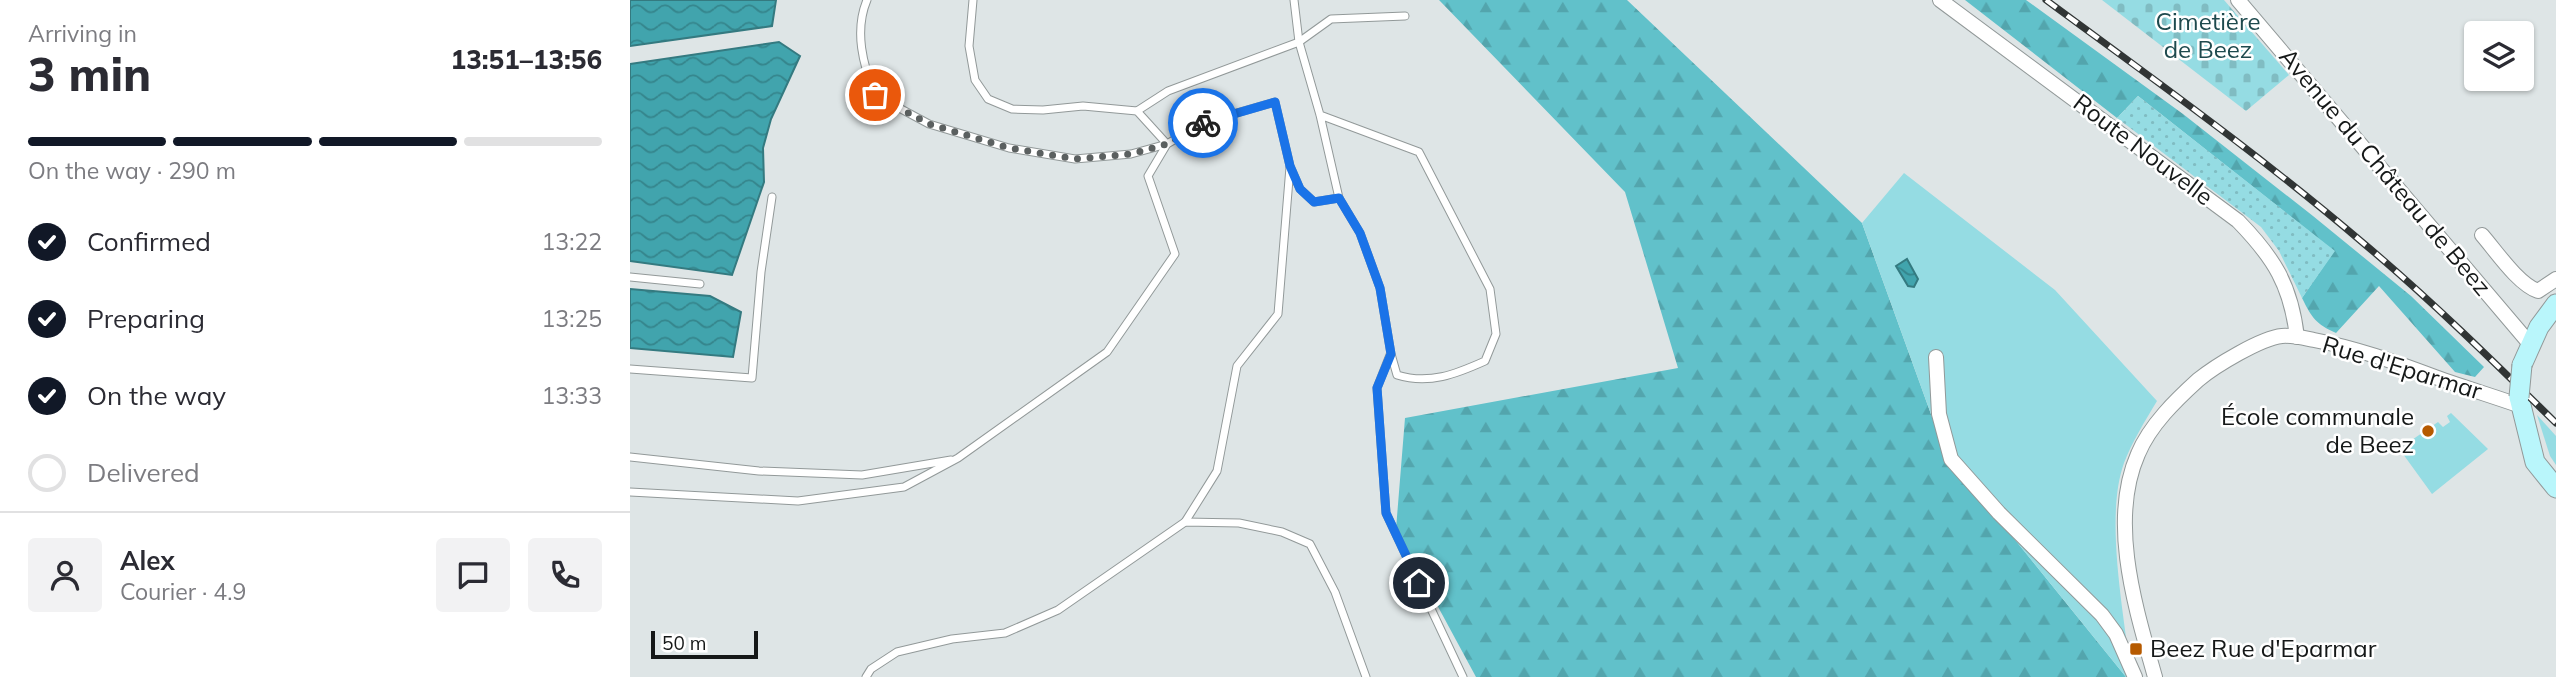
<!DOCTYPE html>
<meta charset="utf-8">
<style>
:root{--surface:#fff;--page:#f2f2f3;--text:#2b2b33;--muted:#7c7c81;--line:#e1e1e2;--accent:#111827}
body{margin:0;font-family:Mulish,sans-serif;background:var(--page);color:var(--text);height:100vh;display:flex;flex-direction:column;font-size:26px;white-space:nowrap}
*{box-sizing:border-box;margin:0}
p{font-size:23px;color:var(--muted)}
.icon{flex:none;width:38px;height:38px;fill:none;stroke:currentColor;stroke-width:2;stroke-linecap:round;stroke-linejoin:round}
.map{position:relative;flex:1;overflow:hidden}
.details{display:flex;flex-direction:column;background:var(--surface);width:630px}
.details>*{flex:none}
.buttons{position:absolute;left:1834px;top:21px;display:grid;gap:14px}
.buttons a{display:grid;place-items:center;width:70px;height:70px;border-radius:7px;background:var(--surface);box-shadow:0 2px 5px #0004;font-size:35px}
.scale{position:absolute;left:21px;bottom:18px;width:107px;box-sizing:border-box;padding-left:7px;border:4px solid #151818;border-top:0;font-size:19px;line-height:24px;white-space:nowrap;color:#151818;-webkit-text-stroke:5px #fff;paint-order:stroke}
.pin{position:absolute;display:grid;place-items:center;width:60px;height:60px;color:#fff;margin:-30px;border:4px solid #fff;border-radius:50%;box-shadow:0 2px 7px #0007}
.courier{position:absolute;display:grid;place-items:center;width:70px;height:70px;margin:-35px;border:5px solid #1a73e8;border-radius:50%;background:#fff;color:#222;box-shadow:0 2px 9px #0007}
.summary em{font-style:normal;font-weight:800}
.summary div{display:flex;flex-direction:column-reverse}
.summary{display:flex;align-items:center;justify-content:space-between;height:119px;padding:0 28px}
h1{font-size:46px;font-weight:800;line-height:52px}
.bar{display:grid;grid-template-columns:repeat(4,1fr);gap:10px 7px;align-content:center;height:84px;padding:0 28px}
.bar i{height:9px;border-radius:5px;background:var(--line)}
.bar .on{background:var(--accent)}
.bar p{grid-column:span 4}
.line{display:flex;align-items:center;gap:18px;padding:0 28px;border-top:2px solid var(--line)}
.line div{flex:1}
.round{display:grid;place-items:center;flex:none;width:74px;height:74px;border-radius:7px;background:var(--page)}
ol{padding:0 28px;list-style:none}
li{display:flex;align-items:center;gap:21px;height:77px}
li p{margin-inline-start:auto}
li .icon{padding:7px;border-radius:50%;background:var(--accent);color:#fff;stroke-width:4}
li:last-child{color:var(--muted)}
li i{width:38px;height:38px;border:4px solid var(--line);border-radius:50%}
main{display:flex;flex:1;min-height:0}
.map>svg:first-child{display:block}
.forest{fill:url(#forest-firs)}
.cemetery{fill:url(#cemetery-stones)}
.park{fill:#95dce3}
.garden{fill:url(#garden-dots)}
.water{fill:url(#water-waves);stroke:#347a80;stroke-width:2}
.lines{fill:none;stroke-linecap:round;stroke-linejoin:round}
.lane-casing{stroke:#929999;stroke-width:9}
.street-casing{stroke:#929999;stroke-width:16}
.secondary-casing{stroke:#929999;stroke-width:21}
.lane{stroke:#fff;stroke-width:7}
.street{stroke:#fff;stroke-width:14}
.secondary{stroke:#b9f6fb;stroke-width:19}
.rail-casing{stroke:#313535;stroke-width:7}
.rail{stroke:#fff;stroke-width:4.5;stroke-dasharray:13;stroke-linecap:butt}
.secondary-bridge-casing{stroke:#929999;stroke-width:21;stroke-linecap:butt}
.secondary-bridge{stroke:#b9f6fb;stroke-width:19}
.done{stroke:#5b6060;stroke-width:7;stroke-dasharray:0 12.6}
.route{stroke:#1a73e8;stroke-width:9}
.poi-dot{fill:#b65a00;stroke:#fff;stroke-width:2.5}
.labels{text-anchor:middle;stroke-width:5;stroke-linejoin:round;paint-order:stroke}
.park-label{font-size:24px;fill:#1e4a4e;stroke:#fff}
.street-label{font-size:24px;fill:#151818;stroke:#fff}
.poi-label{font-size:24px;fill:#151818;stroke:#fff;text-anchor:end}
</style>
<main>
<section class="details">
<div class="summary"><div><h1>3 min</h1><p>Arriving in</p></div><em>13:51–13:56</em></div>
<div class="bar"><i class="on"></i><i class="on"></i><i class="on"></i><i></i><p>On the way · 290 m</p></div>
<ol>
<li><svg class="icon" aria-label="check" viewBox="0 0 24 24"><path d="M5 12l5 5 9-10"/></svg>Confirmed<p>13:22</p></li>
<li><svg class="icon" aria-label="check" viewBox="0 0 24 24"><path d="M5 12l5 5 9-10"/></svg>Preparing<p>13:25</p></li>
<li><svg class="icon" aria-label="check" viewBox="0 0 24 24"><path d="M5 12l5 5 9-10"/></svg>On the way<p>13:33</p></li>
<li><i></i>Delivered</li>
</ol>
<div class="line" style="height:126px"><a class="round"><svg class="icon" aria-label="person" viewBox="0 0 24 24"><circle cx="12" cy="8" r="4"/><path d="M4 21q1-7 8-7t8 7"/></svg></a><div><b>Alex</b><p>Courier · 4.9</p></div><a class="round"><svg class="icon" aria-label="chat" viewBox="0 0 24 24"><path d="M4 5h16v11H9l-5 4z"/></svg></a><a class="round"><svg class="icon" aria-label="phone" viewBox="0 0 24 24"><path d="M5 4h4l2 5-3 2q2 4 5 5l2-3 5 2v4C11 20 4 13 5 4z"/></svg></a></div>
</section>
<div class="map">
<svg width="1926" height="677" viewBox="0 0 1926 677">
<defs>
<pattern id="forest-firs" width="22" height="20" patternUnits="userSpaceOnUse" patternTransform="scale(1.75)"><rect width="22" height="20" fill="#61c1ca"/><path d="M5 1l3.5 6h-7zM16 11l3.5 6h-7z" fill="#53a5ad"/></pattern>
<pattern id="cemetery-stones" width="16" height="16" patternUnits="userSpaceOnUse" patternTransform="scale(1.75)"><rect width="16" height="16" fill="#95dce3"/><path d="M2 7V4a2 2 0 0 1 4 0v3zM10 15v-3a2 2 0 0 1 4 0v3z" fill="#80bcc2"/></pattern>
<pattern id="garden-dots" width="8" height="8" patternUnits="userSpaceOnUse" patternTransform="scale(1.75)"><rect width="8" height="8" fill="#95dce3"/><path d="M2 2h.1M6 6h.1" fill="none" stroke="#80bcc2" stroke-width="1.8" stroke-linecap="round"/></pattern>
<pattern id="water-waves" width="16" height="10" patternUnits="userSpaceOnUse" patternTransform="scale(1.75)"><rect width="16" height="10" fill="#41a4ad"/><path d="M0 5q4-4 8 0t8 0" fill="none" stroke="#35858c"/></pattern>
</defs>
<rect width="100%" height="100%" fill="#dee5e6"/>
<g class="forest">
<path d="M809,0H997L1232,223L1315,453L1496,677H846L766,529L775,418L1048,368L995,192Z"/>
<path d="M1335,0H1396L1553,114L1683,216L1781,296L1854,367L1845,377L1825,372L1749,286L1706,333C1686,324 1682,318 1672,298L1704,251L1508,96L1487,118Z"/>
</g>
<path class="cemetery" d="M1472,0H1594L1659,75L1616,111Z"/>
<g class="park">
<path d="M1274,173L1425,290L1527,401C1515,421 1502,442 1494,463C1474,519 1495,617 1501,677H1496L1315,453L1232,223Z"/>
<path d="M1821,413L1858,449L1802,494L1773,454L1779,449L1776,444L1808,422L1813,427L1820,422L1817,416Z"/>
<path d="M1907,415L1926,436V465L1920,456Z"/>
</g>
<path class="garden" d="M1508,96L1705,251L1672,298L1649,251L1631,227L1487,118Z"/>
<g class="water">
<path d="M0,0H146L142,26L0,46Z"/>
<path d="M149,42L170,56L141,119L133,148L134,182L102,275L0,261V64Z"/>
<path d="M1277,259L1288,279L1284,287L1278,286L1266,266Z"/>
<path d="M0,289L80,296L111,312L103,357L0,348Z"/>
</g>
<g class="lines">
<g class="lane-casing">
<g id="lane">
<path d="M237,0C224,31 233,65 245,95L299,124L379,148L445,159L501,154L537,144L507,111L453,106L413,110L382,109L358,99L345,80L339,46L343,0"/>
<path d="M664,0L669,42L690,115L709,198L730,233L750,288L761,354L767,375C799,385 826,374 855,361L866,334L860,289L789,152L690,115"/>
<path d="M507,111L538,91L669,42L701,19L775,16"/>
<path d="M0,277L70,284"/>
<path d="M760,355L747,388L756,513L833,677"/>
<path d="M0,369L122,378L131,272L142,197"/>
<path d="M0,457L129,471L232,475L321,460"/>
<path d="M0,492L168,501L274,487L328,458L477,352L545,254L518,176L537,144L575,122L645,102L660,166L670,189L684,202L709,198"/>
<path d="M555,522L587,471L607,366L648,314L660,167"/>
<path d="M236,677L241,669L267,652L322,639L375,633L428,610L555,522L609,523L652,532L680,544L705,592L736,677"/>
</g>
</g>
<g class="street-casing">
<g id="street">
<path d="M1310,0L1608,221C1644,258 1661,285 1667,337"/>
<path d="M1608,0L1900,344"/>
<path d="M1852,235C1866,251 1888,284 1908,291L1926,279"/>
<path d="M1306,357L1309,414L1321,459L1369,513L1472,615L1486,634L1505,677"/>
<path d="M1525,677C1506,609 1478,522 1508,454C1520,425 1546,400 1568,380C1585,366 1631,338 1652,336C1662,335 1674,338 1684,340C1726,348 1765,362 1805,377C1833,387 1862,396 1891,406"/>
</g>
</g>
<g class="secondary-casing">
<g id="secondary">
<path d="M1892,365L1909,327L1926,304"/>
<path d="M1889,397L1905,462L1926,488"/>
</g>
</g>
<use href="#lane" class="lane"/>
<use href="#street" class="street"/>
<use href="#secondary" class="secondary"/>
<g class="rail-casing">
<path id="rail" d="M1416,0C1523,79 1631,156 1732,242C1800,299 1863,361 1926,423"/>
</g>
<use href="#rail" class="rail"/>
<g class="secondary-bridge-casing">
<path id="secondary-bridge" d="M1889,397L1892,365"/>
</g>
<use href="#secondary-bridge" class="secondary-bridge"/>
</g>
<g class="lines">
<path class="done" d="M245,95L299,124L379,148L445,159L501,154L537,144L573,123"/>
<path class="route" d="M573,123L645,102L660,166L670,189L684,202L709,198L730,233L750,288L761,354L747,388L756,513L789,583"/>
</g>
<g class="poi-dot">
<circle cx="1798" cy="431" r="7"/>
<rect x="1499" y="642" width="14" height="14" rx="3.5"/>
</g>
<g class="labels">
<g class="park-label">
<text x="1578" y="30">Cimetière<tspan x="1578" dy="28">de Beez</tspan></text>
</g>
<g class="street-label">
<text transform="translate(1513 150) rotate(37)" y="8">Route Nouvelle</text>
<text transform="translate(1755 172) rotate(50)" y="8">Avenue du Château de Beez</text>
<text transform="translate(1772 368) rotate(17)" y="8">Rue d'Eparmar</text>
</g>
<g class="poi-label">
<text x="1784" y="425">École communale<tspan x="1784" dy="28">de Beez</tspan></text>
<text x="1520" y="657" text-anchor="start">Beez Rue d'Eparmar</text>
</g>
</g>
</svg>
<div class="buttons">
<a><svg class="icon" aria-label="layers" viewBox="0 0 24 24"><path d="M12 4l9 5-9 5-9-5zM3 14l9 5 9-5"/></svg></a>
</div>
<div class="scale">50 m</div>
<div class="pin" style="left:245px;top:95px;background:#ea580c"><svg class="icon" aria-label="bag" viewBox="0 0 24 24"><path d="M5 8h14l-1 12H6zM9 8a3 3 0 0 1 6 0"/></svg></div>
<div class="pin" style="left:789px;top:583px;background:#1f2937"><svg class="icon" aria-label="home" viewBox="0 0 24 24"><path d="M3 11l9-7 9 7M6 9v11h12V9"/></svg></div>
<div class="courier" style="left:573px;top:123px"><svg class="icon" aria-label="bike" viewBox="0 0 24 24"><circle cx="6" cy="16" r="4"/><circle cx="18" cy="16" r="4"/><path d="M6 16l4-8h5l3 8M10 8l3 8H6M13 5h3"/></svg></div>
</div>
</main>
